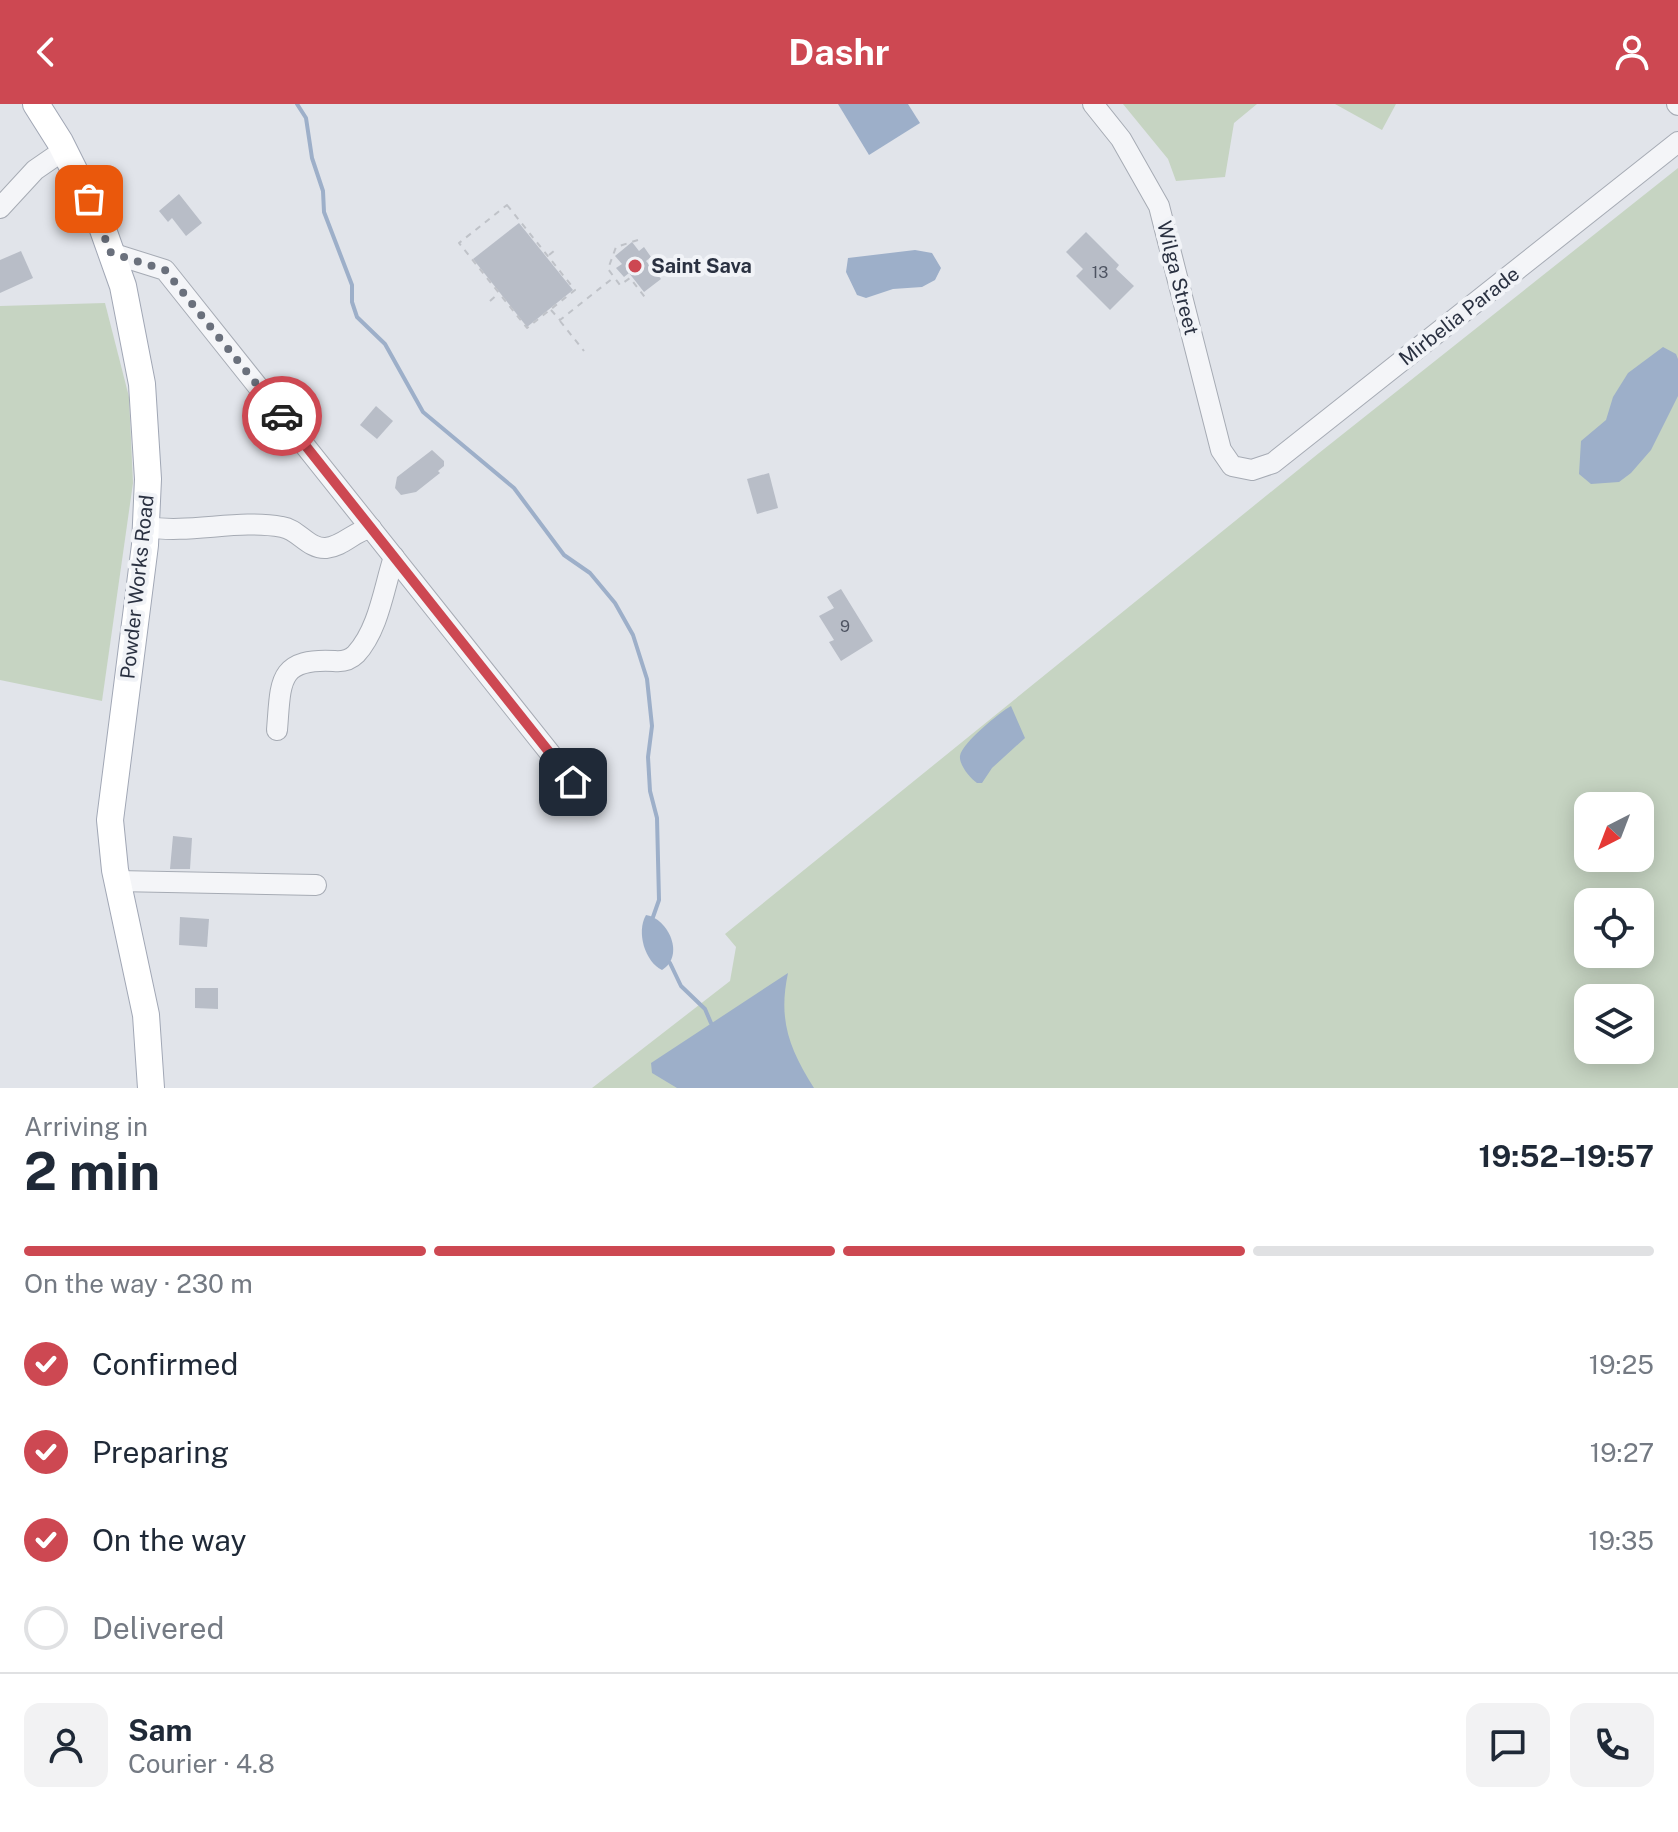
<!DOCTYPE html>
<meta charset="utf-8">
<style>
:root{--surface:#fff;--page:#f2f2f3;--text:#1f2937;--muted:#747a83;--line:#e0e1e3;--accent:#cd4852}
body{margin:0;font-family:"Public Sans",sans-serif;background:var(--page);color:var(--text);height:100vh;display:flex;flex-direction:column;font-size:30px;white-space:nowrap}
*{box-sizing:border-box;margin:0}
p{font-size:26px;color:var(--muted)}
.icon{flex:none;width:44px;height:44px;fill:none;stroke:currentColor;stroke-width:2;stroke-linecap:round;stroke-linejoin:round}
.map{position:relative;height:984px;overflow:hidden}
.sheet{display:flex;flex-direction:column;background:var(--surface);flex:1}
.sheet>*{flex:none}
.needle{width:52px;rotate:222deg}
.fabs{position:absolute;left:1574px;top:688px;display:grid;gap:16px}
.fabs a{display:grid;place-items:center;width:80px;height:80px;border-radius:16px;background:var(--surface);box-shadow:0 4px 20px #0003;font-size:40px}
.pin{position:absolute;display:grid;place-items:center;width:68px;height:68px;color:#fff;margin:-34px;border-radius:16px;box-shadow:0 4px 12px #0006}
.courier{position:absolute;display:grid;place-items:center;width:80px;height:80px;margin:-40px;border:6px solid #cd4852;border-radius:50%;background:#fff;color:#222;box-shadow:0 2px 10px #0007}
.overview em{font-style:normal;font-weight:700}
.overview div{display:flex;flex-direction:column-reverse}
.overview{display:flex;align-items:center;justify-content:space-between;height:136px;padding:0 24px}
h1{font-size:52px;font-weight:700;line-height:60px}
.bar{display:grid;grid-template-columns:repeat(4,1fr);gap:12px 8px;align-content:center;height:96px;padding:0 24px}
.bar i{height:10px;border-radius:6px;background:var(--line)}
.bar .active{background:var(--accent)}
.bar p{grid-column:span 4}
.line{display:flex;align-items:center;gap:20px;padding:0 24px;border-top:2px solid var(--line)}
.line div{flex:1}
.round{display:grid;place-items:center;flex:none;width:84px;height:84px;border-radius:16px;background:var(--page)}
ol{padding:0 24px;list-style:none}
li{display:flex;align-items:center;gap:24px;height:88px}
li p{margin-inline-start:auto}
li .icon{padding:8px;border-radius:50%;background:var(--accent);color:#fff;stroke-width:4}
li:last-child{color:var(--muted)}
li i{width:44px;height:44px;border:4px solid var(--line);border-radius:50%}
header{display:flex;justify-content:space-between;align-items:center;height:104px;padding:0 24px;background:var(--accent);color:#fff;font-size:36px;font-weight:700}
.map>svg:first-child{display:block}
.green{fill:#c6d4c2;fill-rule:evenodd}
.water{fill:#9dafc9}
.lines{fill:none;stroke-linecap:round;stroke-linejoin:round}
.stream{stroke:#9dafc9;stroke-width:4}
.building{fill:#b8bdc7}
.minor-casing{stroke:#a6abb4;stroke-width:22}
.major-casing{stroke:#a1a7b5;stroke-width:28}
.path{stroke:#bfc2c8;stroke-width:2;stroke-dasharray:6 6;stroke-linecap:butt}
.minor{stroke:#f4f5f8;stroke-width:20}
.major{stroke:#fff;stroke-width:26}
.done{stroke:#6a707c;stroke-width:8;stroke-dasharray:0 14.4}
.route{stroke:#cd4852;stroke-width:10}
.poi-dot{fill:#cd4852;stroke:#f1f3f7;stroke-width:3}
.labels{text-anchor:middle;stroke-width:8;stroke-linejoin:round;paint-order:stroke}
.number-label{font-size:16px;fill:#4e5462}
.poi-label{font-size:20px;font-weight:bold;fill:#2a3141;stroke:#f1f3f7;text-anchor:start}
.street-label{font-size:20px;fill:#2a3141;stroke:#f1f3f7}
</style>
<header><svg class="icon" aria-label="back" viewBox="0 0 24 24"><path d="M15 5l-7 7 7 7"/></svg>Dashr<svg class="icon" aria-label="person" viewBox="0 0 24 24"><circle cx="12" cy="8" r="4"/><path d="M4 21q1-7 8-7t8 7"/></svg></header>
<div class="map">
<svg width="1678" height="984" viewBox="0 0 1678 984">
<rect width="100%" height="100%" fill="#e1e4ea"/>
<g class="green">
<path d="M1123,0H1257L1234,19L1225,73L1176,77L1168,55Z"/>
<path d="M1335,0H1396L1382,26Z"/>
<path d="M1678,64V984H592L730,877L736,843L725,830L1319,349ZM1588,702H1640V754H1588ZM1588,798H1640V850H1588ZM1588,894H1640V946H1588Z"/>
<path d="M105,199L129,293L133,379L102,597L0,576V202Z"/>
</g>
<g class="water">
<path d="M838,0H908L920,19L869,51Z"/>
<path d="M915,146L932,149L941,164L935,176L922,183L893,185L866,194L857,191L846,168L848,154Z"/>
<path d="M1663,243L1676,250L1678,255V292L1651,346L1631,369L1619,378L1591,380L1579,370L1581,337L1606,316L1613,293L1628,269Z"/>
<path d="M1011,602L1025,634L992,664L982,679H977C970,674 959,661 960,652C962,639 1000,608 1011,602Z"/>
<path d="M646,811C669,815 685,852 662,866C645,858 636,828 646,811Z"/>
<path d="M788,869C778,916 789,944 814,984H677L652,969L651,959Z"/>
</g>
<g class="lines">
<g class="stream">
<path d="M297,0L306,14L312,54L323,87L324,108L352,181V198L357,213L385,240L423,308L514,384L564,451L590,469L615,499L633,531L647,575L652,622L648,653L650,687L657,714L659,796L653,813"/>
<path d="M670,859L681,882L705,905L711,919"/>
</g>
</g>
<g class="building">
<path d="M179,90L202,119L186,132L172,114L168,118L159,107Z"/>
<path d="M519,119L573,186L527,223L473,155Z"/>
<path d="M1086,128L1119,161L1116,165L1134,182L1110,206L1076,172L1083,165L1066,148Z"/>
<path d="M632,138L639,147L644,143L651,153L646,157L661,175L644,188L629,169L624,173L616,164L622,160L615,152Z"/>
<path d="M21,147L33,174L0,189V156Z"/>
<path d="M376,302L393,317L377,335L360,321Z"/>
<path d="M432,346L444,357V362L438,367L440,369L416,388L401,391L395,384L397,373Z"/>
<path d="M769,369L778,404L757,410L747,375Z"/>
<path d="M841,485L873,537L841,557L829,538L834,536L819,512L834,504L827,493Z"/>
<path d="M173,732L192,734L190,765H170Z"/>
<path d="M180,813L209,815L207,843L179,841Z"/>
<path d="M195,884H218V905L195,904Z"/>
</g>
<g class="lines">
<g class="minor-casing">
<g id="minor">
<path d="M1093,0L1121,35L1159,102L1221,346L1232,362L1252,366L1273,359L1678,38"/>
<path d="M1677,0L1678,1"/>
<path d="M0,104L35,66L64,46"/>
<path d="M111,149L165,166L573,678"/>
<path d="M146,423C191,430 238,415 282,423C298,425 308,445 326,444C344,442 354,427 371,424"/>
<path d="M277,626C281,578 277,554 334,557C343,558 350,556 356,550C379,525 384,483 394,453"/>
<path d="M117,777L316,781"/>
</g>
</g>
<g class="major-casing">
<path id="major" d="M36,0L60,38L101,120L123,182L142,280L148,375L145,441L110,716L115,766L146,911L151,984"/>
</g>
<g class="path">
<path d="M507,101L575,186L527,224L459,139Z"/>
<path d="M638,136L616,143L608,165L620,181L630,174L647,196"/>
<path d="M549,151L555,146"/>
<path d="M490,197L498,190"/>
<path d="M551,206L560,216L613,174"/>
<path d="M560,217L584,247"/>
</g>
<use href="#minor" class="minor"/>
<use href="#major" class="major"/>
</g>
<g class="lines">
<path class="done" d="M89,95L111,149L165,166L282,312"/>
<path class="route" d="M282,312L573,678"/>
</g>
<circle class="poi-dot" cx="635" cy="162" r="8"/>
<g class="labels">
<g class="number-label">
<text x="1100" y="174">13</text>
<text x="845" y="528">9</text>
</g>
<g class="poi-label">
<text x="651" y="169">Saint Sava</text>
</g>
<g class="street-label">
<text transform="translate(1178 174) rotate(76)" y="7">Wilga Street</text>
<text transform="translate(1459 212) rotate(-38)" y="7">Mirbelia Parade</text>
<text transform="translate(137 483) rotate(-84)" y="7">Powder Works Road</text>
</g>
</g>
</svg>
<div class="fabs">
<a><svg class="needle" viewBox="-14 -14 28 28"><path d="M0-13l5 13h-10z" fill="#e53935"/><path d="M0 13l5-13h-10z" fill="#747a83"/></svg></a>
<a><svg class="icon" aria-label="locate" viewBox="0 0 24 24"><circle cx="12" cy="12" r="6"/><path d="M12 2v4M12 18v4M2 12h4M18 12h4"/></svg></a>
<a><svg class="icon" aria-label="layers" viewBox="0 0 24 24"><path d="M12 4l9 5-9 5-9-5zM3 14l9 5 9-5"/></svg></a>
</div>
<div class="pin" style="left:89px;top:95px;background:#ea580c"><svg class="icon" aria-label="bag" viewBox="0 0 24 24"><path d="M5 8h14l-1 12H6zM9 8a3 3 0 0 1 6 0"/></svg></div>
<div class="pin" style="left:573px;top:678px;background:#1f2937"><svg class="icon" aria-label="home" viewBox="0 0 24 24"><path d="M3 11l9-7 9 7M6 9v11h12V9"/></svg></div>
<div class="courier" style="left:282px;top:312px"><svg class="icon" aria-label="car" viewBox="0 0 24 24"><path d="M5 17H2v-5l4-1 3-4h7l3 4 3 1v5h-3M9 17h6M6 11h13"/><circle cx="7" cy="17" r="2"/><circle cx="17" cy="17" r="2"/></svg></div>
</div>
<section class="sheet">
<div class="overview"><div><h1>2 min</h1><p>Arriving in</p></div><em>19:52–19:57</em></div>
<div class="bar"><i class="active"></i><i class="active"></i><i class="active"></i><i></i><p>On the way · 230 m</p></div>
<ol>
<li><svg class="icon" aria-label="check" viewBox="0 0 24 24"><path d="M5 12l5 5 9-10"/></svg>Confirmed<p>19:25</p></li>
<li><svg class="icon" aria-label="check" viewBox="0 0 24 24"><path d="M5 12l5 5 9-10"/></svg>Preparing<p>19:27</p></li>
<li><svg class="icon" aria-label="check" viewBox="0 0 24 24"><path d="M5 12l5 5 9-10"/></svg>On the way<p>19:35</p></li>
<li><i></i>Delivered</li>
</ol>
<div class="line" style="height:144px"><a class="round"><svg class="icon" aria-label="person" viewBox="0 0 24 24"><circle cx="12" cy="8" r="4"/><path d="M4 21q1-7 8-7t8 7"/></svg></a><div><b>Sam</b><p>Courier · 4.8</p></div><a class="round"><svg class="icon" aria-label="chat" viewBox="0 0 24 24"><path d="M4 5h16v11H9l-5 4z"/></svg></a><a class="round"><svg class="icon" aria-label="phone" viewBox="0 0 24 24"><path d="M5 4h4l2 5-3 2q2 4 5 5l2-3 5 2v4C11 20 4 13 5 4z"/></svg></a></div>
</section>
